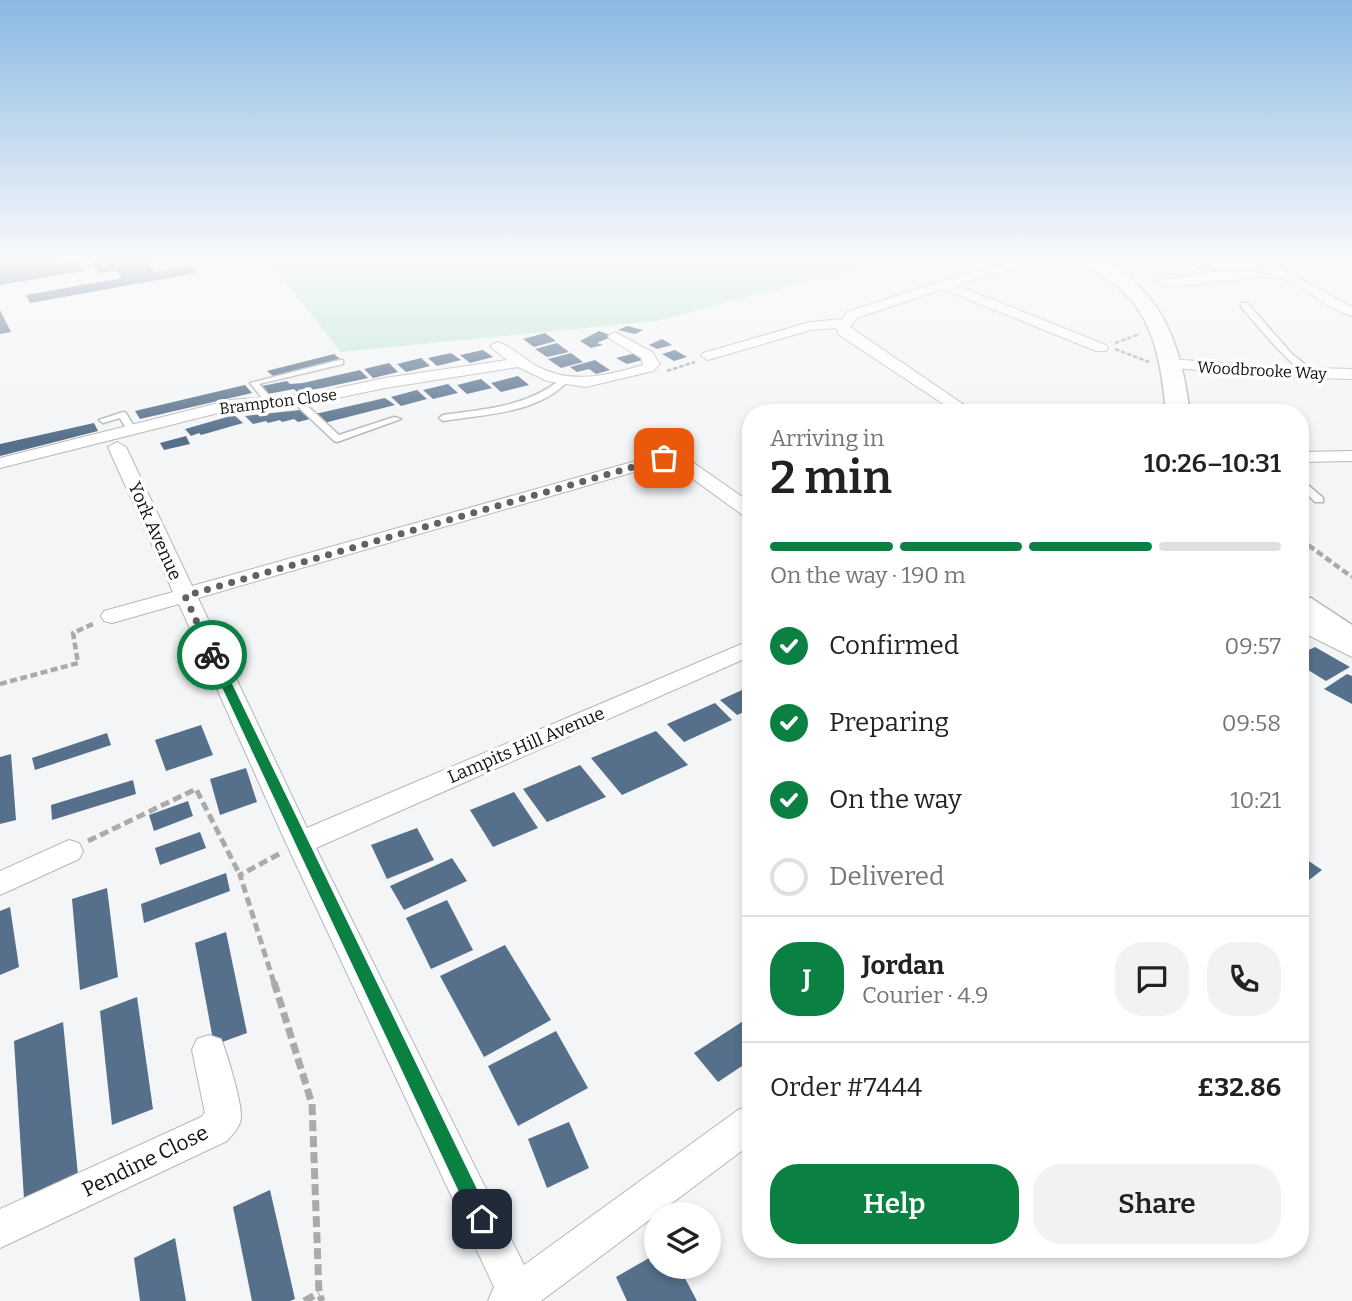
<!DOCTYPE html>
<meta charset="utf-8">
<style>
:root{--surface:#fff;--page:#f2f2f2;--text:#222;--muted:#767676;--line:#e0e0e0;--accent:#0b8043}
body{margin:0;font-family:Bitter,serif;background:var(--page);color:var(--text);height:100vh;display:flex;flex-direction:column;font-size:26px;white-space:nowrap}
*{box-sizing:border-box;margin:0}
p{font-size:23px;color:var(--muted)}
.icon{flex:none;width:38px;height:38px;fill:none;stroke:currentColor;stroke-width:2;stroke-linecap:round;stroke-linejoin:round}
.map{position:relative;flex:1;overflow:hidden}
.drawer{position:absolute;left:742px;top:404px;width:567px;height:854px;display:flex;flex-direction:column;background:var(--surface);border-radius:28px;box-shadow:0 4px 10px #0003}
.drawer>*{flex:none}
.buttons{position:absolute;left:644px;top:1202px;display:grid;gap:14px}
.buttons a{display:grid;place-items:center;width:77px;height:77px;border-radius:50%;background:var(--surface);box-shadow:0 4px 10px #0003;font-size:35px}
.pin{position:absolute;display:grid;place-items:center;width:60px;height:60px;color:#fff;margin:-30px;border-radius:14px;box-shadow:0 4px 10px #0006}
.courier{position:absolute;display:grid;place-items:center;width:70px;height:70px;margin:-35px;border:5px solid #0b8043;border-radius:50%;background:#fff;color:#222;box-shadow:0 2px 9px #0007}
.overview em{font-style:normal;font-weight:600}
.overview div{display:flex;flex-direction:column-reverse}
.overview{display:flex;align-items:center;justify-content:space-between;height:119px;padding:0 28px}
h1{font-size:46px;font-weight:600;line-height:52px}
.bar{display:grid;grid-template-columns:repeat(4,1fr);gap:10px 7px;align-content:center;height:84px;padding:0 28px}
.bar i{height:9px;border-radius:5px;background:var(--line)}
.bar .on{background:var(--accent)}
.bar p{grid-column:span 4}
.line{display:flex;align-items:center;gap:18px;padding:0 28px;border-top:2px solid var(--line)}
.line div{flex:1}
.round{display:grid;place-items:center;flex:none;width:74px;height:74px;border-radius:28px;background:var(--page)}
ol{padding:0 28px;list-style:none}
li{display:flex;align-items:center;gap:21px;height:77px}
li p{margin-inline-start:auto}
li .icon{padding:7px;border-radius:50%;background:var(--accent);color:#fff;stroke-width:4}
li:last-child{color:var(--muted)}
li i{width:38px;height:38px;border:4px solid var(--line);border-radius:50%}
.primary-button{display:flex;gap:14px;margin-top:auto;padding:14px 28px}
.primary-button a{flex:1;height:80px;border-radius:28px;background:var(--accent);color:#fff;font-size:28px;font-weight:600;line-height:80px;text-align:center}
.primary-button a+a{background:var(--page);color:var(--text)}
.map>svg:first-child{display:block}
.green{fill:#c1e7d4}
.building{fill:#56708b}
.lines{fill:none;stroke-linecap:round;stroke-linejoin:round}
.service-casing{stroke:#b6b7b8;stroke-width:3}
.minor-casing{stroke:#b6b7b8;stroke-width:2}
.secondary-casing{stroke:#b6b7b8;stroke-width:3}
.path-far3{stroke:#a9aaab;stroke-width:2.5;stroke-dasharray:4.5 2;stroke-linecap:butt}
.path-far2{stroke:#a9aaab;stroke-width:4.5;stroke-dasharray:7 3.5;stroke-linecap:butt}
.path-far1{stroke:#a9aaab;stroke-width:5;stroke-dasharray:9 4.5;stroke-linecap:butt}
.path{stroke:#a9aaab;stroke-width:7;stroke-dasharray:11 5;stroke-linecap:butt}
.service{fill:#fff;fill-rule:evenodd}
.minor{fill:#fff;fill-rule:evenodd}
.secondary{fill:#fff;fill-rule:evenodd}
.route{fill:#0b8043}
.done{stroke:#616162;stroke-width:7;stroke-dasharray:0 12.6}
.labels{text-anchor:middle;stroke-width:7;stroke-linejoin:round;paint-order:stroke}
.far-street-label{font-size:16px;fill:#121212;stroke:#fff}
.street-label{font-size:18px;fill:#121212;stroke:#fff}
.near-street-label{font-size:21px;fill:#121212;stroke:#fff}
</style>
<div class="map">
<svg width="1352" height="1301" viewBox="0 0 1352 1301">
<rect width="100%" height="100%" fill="#f4f5f6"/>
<path class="green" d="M266,258H396L400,261L421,258H896L656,321L341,352Z"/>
<g class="building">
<path d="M16,258H55L59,264L76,261L83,271L0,285V261Z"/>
<path d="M102,258H169L147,263L154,272L190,265L197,273L30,303L26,295L122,278L116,270L99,273L89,260Z"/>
<path d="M0,310L11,332L0,334Z"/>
<path d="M627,326L643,330L635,334L618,330Z"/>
<path d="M599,331L613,336L597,343L603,345L591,348L580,341Z"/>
<path d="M545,333L556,341L534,347L523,339Z"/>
<path d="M662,339L672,345L657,349L649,345Z"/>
<path d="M557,343L569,352L547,357L535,349Z"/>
<path d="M483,350L493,357L470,363L460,355Z"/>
<path d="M675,350L687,357L674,361L662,354Z"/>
<path d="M451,353L461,360L437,366L428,358Z"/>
<path d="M571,353L583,362L561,368L548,359Z"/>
<path d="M636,353L646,359L627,364L616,358Z"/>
<path d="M334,354L340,359L273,376L267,371Z"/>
<path d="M421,358L430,366L406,372L397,364Z"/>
<path d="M595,360L610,370L596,374L589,369L577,372L570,367Z"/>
<path d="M389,363L398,372L373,378L364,369Z"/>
<path d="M360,370L368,378L322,388L297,392L294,389L268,394L262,386L287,381L290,384L303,383Z"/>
<path d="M518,376L529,385L501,392L491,383Z"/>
<path d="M481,379L492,388L467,394L457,385Z"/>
<path d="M448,384L458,393L433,399L423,390Z"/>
<path d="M245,385L252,393L140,419L135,411Z"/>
<path d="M417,390L427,399L401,406L391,397Z"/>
<path d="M385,398L395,405L324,423L315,414Z"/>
<path d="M300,410L310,419L298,422L294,419L282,422L280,420L268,423L266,421L253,424L245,416Z"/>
<path d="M234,415L243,423L201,435L199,433L191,436L185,429Z"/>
<path d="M94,423L98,431L0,456V444Z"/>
<path d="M186,436L190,444L164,450L160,443Z"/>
<path d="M1315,647L1350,667L1326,681L1300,665V654Z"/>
<path d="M1347,674L1352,676V704L1324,689Z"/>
<path d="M751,686V709L737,715L720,700Z"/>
<path d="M715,703L732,720L684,742L667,724Z"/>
<path d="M201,725L213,755L166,771L155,740Z"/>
<path d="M656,731L688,765L622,795L591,758Z"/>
<path d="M107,733L111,745L35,770L32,758Z"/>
<path d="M11,754L16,820L0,824V757Z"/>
<path d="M580,765L606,797L547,822L523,789Z"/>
<path d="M246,768L257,802L220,815L210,779Z"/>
<path d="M133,780L136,794L52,820L51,805Z"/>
<path d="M514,792L538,828L493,847L470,810Z"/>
<path d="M188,801L193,816L154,831L149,815Z"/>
<path d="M417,828L434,860L387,879L371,845Z"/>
<path d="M200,832L206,848L160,865L155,848Z"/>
<path d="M1300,855L1322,870L1300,887Z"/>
<path d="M452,858L467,881L404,910L390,886Z"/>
<path d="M226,873L230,891L144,923L141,904Z"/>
<path d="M107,888L118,977L80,990L72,899Z"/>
<path d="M447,900L473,950L431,969L406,918Z"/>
<path d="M10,907L19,967L0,975V911Z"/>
<path d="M226,932L247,1033L214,1045L195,943Z"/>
<path d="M505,945L551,1020L484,1057L440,976Z"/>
<path d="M137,997L153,1109L112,1125L100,1011Z"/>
<path d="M751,1016V1060L718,1082L694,1053Z"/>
<path d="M63,1022L78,1175L24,1199L14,1041Z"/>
<path d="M556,1031L588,1088L518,1126L488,1066Z"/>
<path d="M569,1122L589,1168L547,1188L528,1139Z"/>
<path d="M270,1190L295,1299L290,1301H252L233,1207Z"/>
<path d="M175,1238L186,1301H140L134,1258Z"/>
<path d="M656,1254V1267H679L697,1301H627L616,1277Z"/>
</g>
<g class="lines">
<g class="service-casing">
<g id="service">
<path d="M1182,258H1189L1222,276L1217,277Z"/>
<path d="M1241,303H1247L1292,354L1314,372V376C1297,376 1254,321 1241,307Z"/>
<path d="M340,360H343V364L259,384L273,400V404H267L250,383Z"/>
<path d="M561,379L568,381C537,414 485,414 443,421L439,418L443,415C485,409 527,407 561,379Z"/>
<path d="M294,399H300L339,435L394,417L401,419L337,442L334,441L294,403Z"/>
<path d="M123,412L126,413L136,430L134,432H128L120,418L103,423L99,420Z"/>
<path d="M1300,478L1323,498V502H1315L1300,487Z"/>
</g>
</g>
<g class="minor-casing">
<g id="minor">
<path d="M1029,258H1047L956,285L1106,345L1108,348L1106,351H1096L943,289L857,318L850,327L976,413H957L839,335L836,328L811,330L708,360L701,356L703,353L810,322L842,319L847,312L938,282Z"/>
<path d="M1247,258H1337L1331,262L1275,265L1352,307V316C1328,310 1302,283 1280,278C1249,271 1172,297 1152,279L1158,275L1170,279L1219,272L1267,271Z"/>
<path d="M615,332L652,352L660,364L653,371L586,387L547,381L518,367L385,388L309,404L230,410L0,468V458L230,400L309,394L385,378L507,360L490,346L497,342C510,345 523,358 535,365C570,385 606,376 643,365L641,358L610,339L608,336Z"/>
<path d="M1171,359L1271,367L1352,369V379L1271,377L1166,367L1163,364Z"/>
<path d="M117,442L126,447L192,586L664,453L681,454L751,503V518L744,516L671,463H665L198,598L307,828L751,640V656L316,848L524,1265L738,1110L751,1105V1144L541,1301H488L494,1287L286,843L179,604L112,623L104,621L101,616L104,611L173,592L108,447Z"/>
<path d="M1352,451V461L1300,462V452Z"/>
<path d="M1300,615L1352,641V657L1300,631Z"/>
<path d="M69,840L79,843L83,851L79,859L0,895V871Z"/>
<path d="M209,1035L221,1039C227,1053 242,1103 241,1117C241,1126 232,1135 227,1141L0,1248V1209L201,1117L205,1113L192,1050L197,1039Z"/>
</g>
</g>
<g class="secondary-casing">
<g id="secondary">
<path d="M1081,258C1102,256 1113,264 1129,277C1171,312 1183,361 1190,413H1166C1162,370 1156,324 1124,292C1111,279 1092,272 1081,258Z"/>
<path d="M1300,596L1311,598L1352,625V650L1340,647L1300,619Z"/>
</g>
</g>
<g class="path-far3">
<path d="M1115,343L1140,334"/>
<path d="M1115,349L1149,362"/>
<path d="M667,371L695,362"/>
</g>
<g class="path-far2">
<path d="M1300,539L1352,577"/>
<path d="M0,684L78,663L73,633L95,623"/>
</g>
<g class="path-far1">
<path d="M88,841L196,789L240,875"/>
<path d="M274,983L240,875L279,854"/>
</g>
<g class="path">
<path d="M274,982L312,1104L319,1293L322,1301"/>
<path d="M304,1301L319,1293"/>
</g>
<use href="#service" class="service"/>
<use href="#minor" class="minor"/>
<use href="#secondary" class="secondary"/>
</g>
<linearGradient id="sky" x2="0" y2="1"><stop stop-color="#89b9e2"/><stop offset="0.59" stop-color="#fafafb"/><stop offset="1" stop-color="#fafafb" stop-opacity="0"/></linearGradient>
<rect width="1352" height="440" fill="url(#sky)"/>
<path class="route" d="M212,651L218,655L488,1212L491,1219L488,1226L482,1229L475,1226L207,655Z"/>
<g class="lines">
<path class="done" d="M212,655L185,596L664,458"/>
</g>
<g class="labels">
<g class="far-street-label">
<text transform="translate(1262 370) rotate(3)" y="6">Woodbrooke Way</text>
<text transform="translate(278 401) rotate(-7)" y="6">Brampton Close</text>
</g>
<g class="street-label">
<text transform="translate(155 531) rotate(66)" y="6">York Avenue</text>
<text transform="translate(526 745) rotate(-23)" y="6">Lampits Hill Avenue</text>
</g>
<g class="near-street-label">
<text transform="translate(145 1161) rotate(-26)" y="7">Pendine Close</text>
</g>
</g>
</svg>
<div class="buttons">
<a><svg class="icon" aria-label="layers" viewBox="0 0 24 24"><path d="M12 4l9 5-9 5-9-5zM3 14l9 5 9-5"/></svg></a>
</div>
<div class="pin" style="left:664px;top:458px;background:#ea580c"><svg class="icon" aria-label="bag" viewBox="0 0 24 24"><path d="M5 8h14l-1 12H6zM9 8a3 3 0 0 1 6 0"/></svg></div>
<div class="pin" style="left:482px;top:1219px;background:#1f2937"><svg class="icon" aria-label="home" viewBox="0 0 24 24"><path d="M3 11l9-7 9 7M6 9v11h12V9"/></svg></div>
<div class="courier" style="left:212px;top:655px"><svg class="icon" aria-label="bike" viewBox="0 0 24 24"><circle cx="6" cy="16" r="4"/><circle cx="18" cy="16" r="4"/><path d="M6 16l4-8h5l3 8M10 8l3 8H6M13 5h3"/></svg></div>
<section class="drawer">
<div class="overview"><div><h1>2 min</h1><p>Arriving in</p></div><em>10:26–10:31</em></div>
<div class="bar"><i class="on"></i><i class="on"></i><i class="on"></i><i></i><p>On the way · 190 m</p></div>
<ol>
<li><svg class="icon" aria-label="check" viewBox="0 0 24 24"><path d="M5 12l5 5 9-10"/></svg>Confirmed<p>09:57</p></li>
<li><svg class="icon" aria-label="check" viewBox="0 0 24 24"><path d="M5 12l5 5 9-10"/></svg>Preparing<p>09:58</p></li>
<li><svg class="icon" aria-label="check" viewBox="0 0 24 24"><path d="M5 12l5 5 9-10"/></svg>On the way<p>10:21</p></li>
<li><i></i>Delivered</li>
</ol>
<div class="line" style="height:126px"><b class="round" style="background:var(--accent);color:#fff">J</b><div><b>Jordan</b><p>Courier · 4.9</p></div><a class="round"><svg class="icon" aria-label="chat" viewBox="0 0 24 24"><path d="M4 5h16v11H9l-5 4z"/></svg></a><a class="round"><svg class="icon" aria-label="phone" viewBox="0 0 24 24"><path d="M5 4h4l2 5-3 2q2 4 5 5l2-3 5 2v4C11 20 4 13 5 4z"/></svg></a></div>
<div class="line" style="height:91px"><div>Order #7444</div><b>£32.86</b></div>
<div class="primary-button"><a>Help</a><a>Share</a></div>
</section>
</div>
